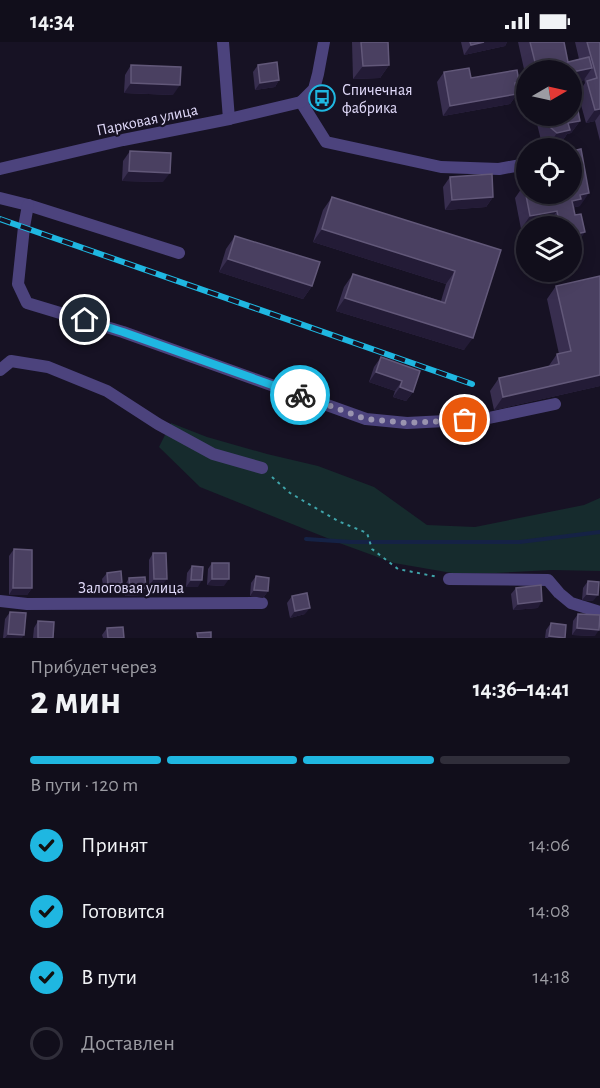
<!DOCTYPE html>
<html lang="ru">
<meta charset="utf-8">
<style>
:root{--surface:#110e1b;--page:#1a1724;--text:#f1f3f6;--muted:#9c9ca3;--line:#302e3a;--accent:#1fb7e1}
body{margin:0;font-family:"Alegreya Sans",sans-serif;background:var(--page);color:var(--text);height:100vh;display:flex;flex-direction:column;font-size:22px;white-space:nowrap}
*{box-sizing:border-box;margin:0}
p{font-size:20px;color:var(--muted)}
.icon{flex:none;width:33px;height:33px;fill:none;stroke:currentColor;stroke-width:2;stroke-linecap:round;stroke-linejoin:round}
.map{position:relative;height:596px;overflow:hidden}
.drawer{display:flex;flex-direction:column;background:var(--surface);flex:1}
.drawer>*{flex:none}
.needle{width:39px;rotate:81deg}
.fabs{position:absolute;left:516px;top:18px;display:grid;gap:12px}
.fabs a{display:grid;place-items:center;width:66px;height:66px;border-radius:50%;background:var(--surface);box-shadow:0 3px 15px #0003,0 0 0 2px var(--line);font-size:30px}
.pin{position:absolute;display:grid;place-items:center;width:51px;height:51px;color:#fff;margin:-26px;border:3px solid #fff;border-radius:50%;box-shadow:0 2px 6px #0007}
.courier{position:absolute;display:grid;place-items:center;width:60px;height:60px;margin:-30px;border:4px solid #1fb7e1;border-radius:50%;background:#fff;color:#222;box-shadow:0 2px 8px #0007}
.head em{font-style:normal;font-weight:700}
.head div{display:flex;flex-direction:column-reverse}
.head{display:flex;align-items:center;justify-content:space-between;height:102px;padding:0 30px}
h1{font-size:39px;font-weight:700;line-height:45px}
.bar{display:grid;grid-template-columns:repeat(4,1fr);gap:9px 6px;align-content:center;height:72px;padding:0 30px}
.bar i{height:8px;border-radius:4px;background:var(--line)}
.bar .selected{background:var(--accent)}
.bar p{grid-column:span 4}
ol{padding:0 30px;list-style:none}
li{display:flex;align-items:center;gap:18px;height:66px}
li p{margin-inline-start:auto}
li .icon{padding:6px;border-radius:50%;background:var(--accent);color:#111;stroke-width:4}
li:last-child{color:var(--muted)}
li i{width:33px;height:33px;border:3px solid var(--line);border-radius:50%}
.status{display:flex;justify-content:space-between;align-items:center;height:42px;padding:0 30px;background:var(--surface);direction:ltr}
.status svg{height:16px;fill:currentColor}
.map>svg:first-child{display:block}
.green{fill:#162b2d}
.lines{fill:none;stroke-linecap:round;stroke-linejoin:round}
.stream{stroke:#152245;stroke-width:4}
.path{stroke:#3fa3a9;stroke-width:2;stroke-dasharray:3 4.5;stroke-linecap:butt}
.minor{stroke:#4c437d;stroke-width:12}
.rail-casing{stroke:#1fb7e1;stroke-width:6}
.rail{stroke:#171224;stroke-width:4;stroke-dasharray:11;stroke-linecap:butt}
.wall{fill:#382e4f}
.shaded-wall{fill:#231b36}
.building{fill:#4a4061;stroke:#625879;stroke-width:1.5}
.done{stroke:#9a94af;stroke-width:6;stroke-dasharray:0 10.8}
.route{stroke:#1fb7e1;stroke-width:8}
.labels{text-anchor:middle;stroke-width:4.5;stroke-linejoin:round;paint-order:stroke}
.poi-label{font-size:16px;fill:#e1dafa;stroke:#171224;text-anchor:start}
.street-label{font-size:16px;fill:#e1dafa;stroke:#171224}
</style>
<div class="status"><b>14:34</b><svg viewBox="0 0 49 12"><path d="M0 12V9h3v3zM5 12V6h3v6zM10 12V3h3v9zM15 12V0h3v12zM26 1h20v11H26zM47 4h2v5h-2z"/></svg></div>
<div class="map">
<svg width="600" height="596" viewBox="0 0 600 596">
<rect width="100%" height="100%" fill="#171224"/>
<path class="green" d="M171,381L207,395L267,412L318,424L374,445L427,483L475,485L584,463L600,456V529L552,528L496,531H452L394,521L342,502L200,445L159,405Z"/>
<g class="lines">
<path class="stream" d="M306,497L351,500H520L600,490"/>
<path class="path" d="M272,435L290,451L338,479L367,491L372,507L398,527L438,535"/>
<g class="minor">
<path d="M223,0L229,77"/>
<path d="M301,60L326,100L441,125L499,127L526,122"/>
<path d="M301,60L314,47L318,32L324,0"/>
<path d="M0,127L123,98L229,77L301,60"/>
<path d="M0,156L28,163L179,211"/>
<path d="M28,163L24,185L18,242L27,261L123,290L366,377L407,381L484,377L555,362"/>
<path d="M0,328L11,319L48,325L107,349L158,382L213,412L262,426"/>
<path d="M449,537L548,538L559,551L571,561L600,570"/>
<path d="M0,559L27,562L262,561"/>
</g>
<g class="rail-casing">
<path id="rail" d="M0,177L472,342"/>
</g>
<use href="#rail" class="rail"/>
</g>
<g class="wall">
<path d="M352,0H388L389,23L380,36L353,37Z"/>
<path d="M461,0H507L505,4L464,13Z"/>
<path d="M518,0H564L568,20L579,17L575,0H600V99L595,79L586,81L578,52L585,41L584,36L583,39L572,41L580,79L571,91L567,92L561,101L548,104L541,98L535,74H572V28H526V36Z"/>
<path d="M131,23L173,53L124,51L125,33Z"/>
<path d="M258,23L279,38L275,45L255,48L253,30Z"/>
<path d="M444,30L515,45L517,52L510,62L443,74L437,40Z"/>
<path d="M130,109L163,140L122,139L123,119Z"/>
<path d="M450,135L493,155L486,165L445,168L443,145Z"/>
<path d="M524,143L580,164L575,165L574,167L575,173L585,190L575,203L572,184H548V182L526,184V186L521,187L515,156Z"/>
<path d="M332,155L501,208L464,308L336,269L344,245L353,232L441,259L446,242L313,200L323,168Z"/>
<path d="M235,194L312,244L303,257L219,230L226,207Z"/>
<path d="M556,244L600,344L494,368L490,349L499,336L548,325L557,312H559L547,257Z"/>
<path d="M381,315L413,350L406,359L393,355L395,349L369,340L374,325Z"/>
<path d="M14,507L32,546L27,553H9V514Z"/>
<path d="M153,511L162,543L149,544V518Z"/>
<path d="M212,521L224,544L207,543L208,527Z"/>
<path d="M192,524L198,545H186L187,531Z"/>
<path d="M107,531L122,541L118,548L104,549L102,537Z"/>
<path d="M256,534L268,549L263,556L250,554L251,541Z"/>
<path d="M129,536L146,546L141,553L125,554V543Z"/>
<path d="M588,539L593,559L582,558L583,546Z"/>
<path d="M516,546L538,566L513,568L511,552Z"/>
<path d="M292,554L305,572L290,576L287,561Z"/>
<path d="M10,570L22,596H3L5,577Z"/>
<path d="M578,572L595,594L572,593L573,579Z"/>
<path d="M38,579L53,596H33L34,586Z"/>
<path d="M551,581L564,596H545L546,588Z"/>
<path d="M107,586L124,596H103L102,593Z"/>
</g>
<g class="shaded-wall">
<path d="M484,0H507L505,4L464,13L471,3Z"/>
<path d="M389,23L380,36L353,37L363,24Z"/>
<path d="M592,26L583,39L572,41V30Z"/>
<path d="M279,38L275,45L255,48L260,41Z"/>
<path d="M131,41L180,43L173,53L124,51Z"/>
<path d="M517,52L510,62L443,74L450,64Z"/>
<path d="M600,67V72L595,79L586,81L595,68Z"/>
<path d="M580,79L571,91L567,92L561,101L548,104L557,91L568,81Z"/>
<path d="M129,129L170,131L163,140L122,139Z"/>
<path d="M589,151L580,164L575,165L572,170V159L580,153Z"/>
<path d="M493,155L486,165L445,168L452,158Z"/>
<path d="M557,169L548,182L532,184H526V186L521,187L530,174Z"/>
<path d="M322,187L455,229L446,242L313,200Z"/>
<path d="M585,190L575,203L572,204V193Z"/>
<path d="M228,217L312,244L303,257L219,230Z"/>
<path d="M345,256L473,296L464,308L336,269Z"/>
<path d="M376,330L402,339L395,349L369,340Z"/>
<path d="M600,333V344L494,368L503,355Z"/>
<path d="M400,345L413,350L406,359L393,355Z"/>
<path d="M154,537H167L162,543L149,544Z"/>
<path d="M212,537H229L224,544L207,543Z"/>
<path d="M191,538H202L198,545H186Z"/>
<path d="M122,541L118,548L104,549L108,543Z"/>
<path d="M13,546H32L27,553H9Z"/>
<path d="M146,546L141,553L125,554L130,547Z"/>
<path d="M254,548L268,549L263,556L250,554Z"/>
<path d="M587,552L598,553L593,559L582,558Z"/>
<path d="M542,559L538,566L513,568L518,562Z"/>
<path d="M310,566L305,572L290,576L295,569Z"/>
<path d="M577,586L599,588L595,594L572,593Z"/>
<path d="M8,592L24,593L22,596H5Z"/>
<path d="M549,594L564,596H548Z"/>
</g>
<g class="building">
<path d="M361,0H388L389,23L363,24Z"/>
<path d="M470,0H484L471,3Z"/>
<path d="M530,0H564L568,20L589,15L592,26L572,30V28H537Z"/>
<path d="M587,0H600V67L595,68L587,39L597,36Z"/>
<path d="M277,20L279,38L260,41L258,23Z"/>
<path d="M131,23L181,25L180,43L131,41Z"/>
<path d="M469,26L471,36L517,28L519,40L515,41L517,52L450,64L444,30Z"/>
<path d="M572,39L580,79L568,81L570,88L557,91L550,85L547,74H572Z"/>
<path d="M581,107L589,151L580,153L581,157L572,159L575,173L581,172L585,190L572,193V184H560L557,169L530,174L524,143L526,142V152H572V109Z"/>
<path d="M130,109L171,111L170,131L129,129Z"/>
<path d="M492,132L493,155L452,158L450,135Z"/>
<path d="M332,155L501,208L473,296L345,256L353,232L445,261L455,229L322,187Z"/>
<path d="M235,194L320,220L312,244L228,217Z"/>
<path d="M600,234V333L503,355L499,336L559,322L557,312L571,309L556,244Z"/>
<path d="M381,315L420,329L413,350L400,345L402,339L376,330Z"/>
<path d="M14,507L32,508V546H13Z"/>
<path d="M153,511H166L167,537H154Z"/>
<rect x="212" y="521" width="17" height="16"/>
<path d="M192,524L203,525L202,538H191Z"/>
<path d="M121,529L122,541L108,543L107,531Z"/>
<path d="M256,534L269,536L268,549L254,548Z"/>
<path d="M145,535L146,546L130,547L129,536Z"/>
<path d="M588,539L599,540L598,553L587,552Z"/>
<path d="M541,543L542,559L518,562L516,546Z"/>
<path d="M307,551L310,566L295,569L292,554Z"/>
<path d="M10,570L26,571L24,593L8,592Z"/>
<path d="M578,572L600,573L599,588L577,586Z"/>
<path d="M38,579L54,580L53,596H38Z"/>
<path d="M551,581L566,583L565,596L549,594Z"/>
<path d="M123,585L124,596H108L107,586Z"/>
<path d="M211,590V596H198L197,591Z"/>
</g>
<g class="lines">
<path class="done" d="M300,353L366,377L407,381L465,378"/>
<path class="route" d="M85,278L123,290L300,353"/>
</g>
<defs>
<g id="bus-ring" transform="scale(1.35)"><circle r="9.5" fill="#171224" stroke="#1fb7e1" stroke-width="1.5"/><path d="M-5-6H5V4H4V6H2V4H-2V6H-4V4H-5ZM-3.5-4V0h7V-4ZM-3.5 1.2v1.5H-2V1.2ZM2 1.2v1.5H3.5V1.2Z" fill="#1fb7e1"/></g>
</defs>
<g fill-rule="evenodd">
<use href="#bus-ring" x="322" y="56"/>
</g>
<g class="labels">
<g class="poi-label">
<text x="342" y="53">Спичечная<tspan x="342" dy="18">фабрика</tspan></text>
</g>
<g class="street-label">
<text transform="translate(147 77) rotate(-12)" y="6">Парковая улица</text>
<text x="131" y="551">Залоговая улица</text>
</g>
</g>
</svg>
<div class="fabs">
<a><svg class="needle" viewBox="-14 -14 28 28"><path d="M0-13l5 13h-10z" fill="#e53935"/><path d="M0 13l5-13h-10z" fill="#9c9ca3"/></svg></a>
<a><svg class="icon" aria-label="locate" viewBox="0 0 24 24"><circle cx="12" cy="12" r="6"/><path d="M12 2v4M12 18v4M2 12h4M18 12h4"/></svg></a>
<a><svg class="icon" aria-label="layers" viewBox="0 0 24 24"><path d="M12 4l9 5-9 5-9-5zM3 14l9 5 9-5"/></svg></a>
</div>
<div class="pin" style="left:465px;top:378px;background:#ea580c"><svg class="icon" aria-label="bag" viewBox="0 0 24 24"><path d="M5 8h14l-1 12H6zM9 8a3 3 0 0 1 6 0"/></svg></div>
<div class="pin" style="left:85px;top:278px;background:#1f2937"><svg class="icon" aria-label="home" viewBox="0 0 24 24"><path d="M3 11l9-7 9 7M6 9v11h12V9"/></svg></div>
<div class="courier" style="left:300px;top:353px"><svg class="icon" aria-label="bike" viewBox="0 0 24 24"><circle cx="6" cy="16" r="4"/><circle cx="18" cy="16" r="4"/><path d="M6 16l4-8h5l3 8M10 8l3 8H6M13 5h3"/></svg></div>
</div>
<section class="drawer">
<div class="head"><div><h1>2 мин</h1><p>Прибудет через</p></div><em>14:36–14:41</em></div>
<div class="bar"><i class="selected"></i><i class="selected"></i><i class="selected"></i><i></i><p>В пути · 120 m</p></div>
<ol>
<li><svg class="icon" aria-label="check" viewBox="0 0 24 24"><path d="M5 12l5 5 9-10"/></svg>Принят<p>14:06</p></li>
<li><svg class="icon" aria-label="check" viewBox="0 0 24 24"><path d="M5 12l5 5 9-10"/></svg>Готовится<p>14:08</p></li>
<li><svg class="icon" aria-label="check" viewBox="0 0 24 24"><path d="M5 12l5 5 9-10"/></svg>В пути<p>14:18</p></li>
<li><i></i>Доставлен</li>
</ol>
</section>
